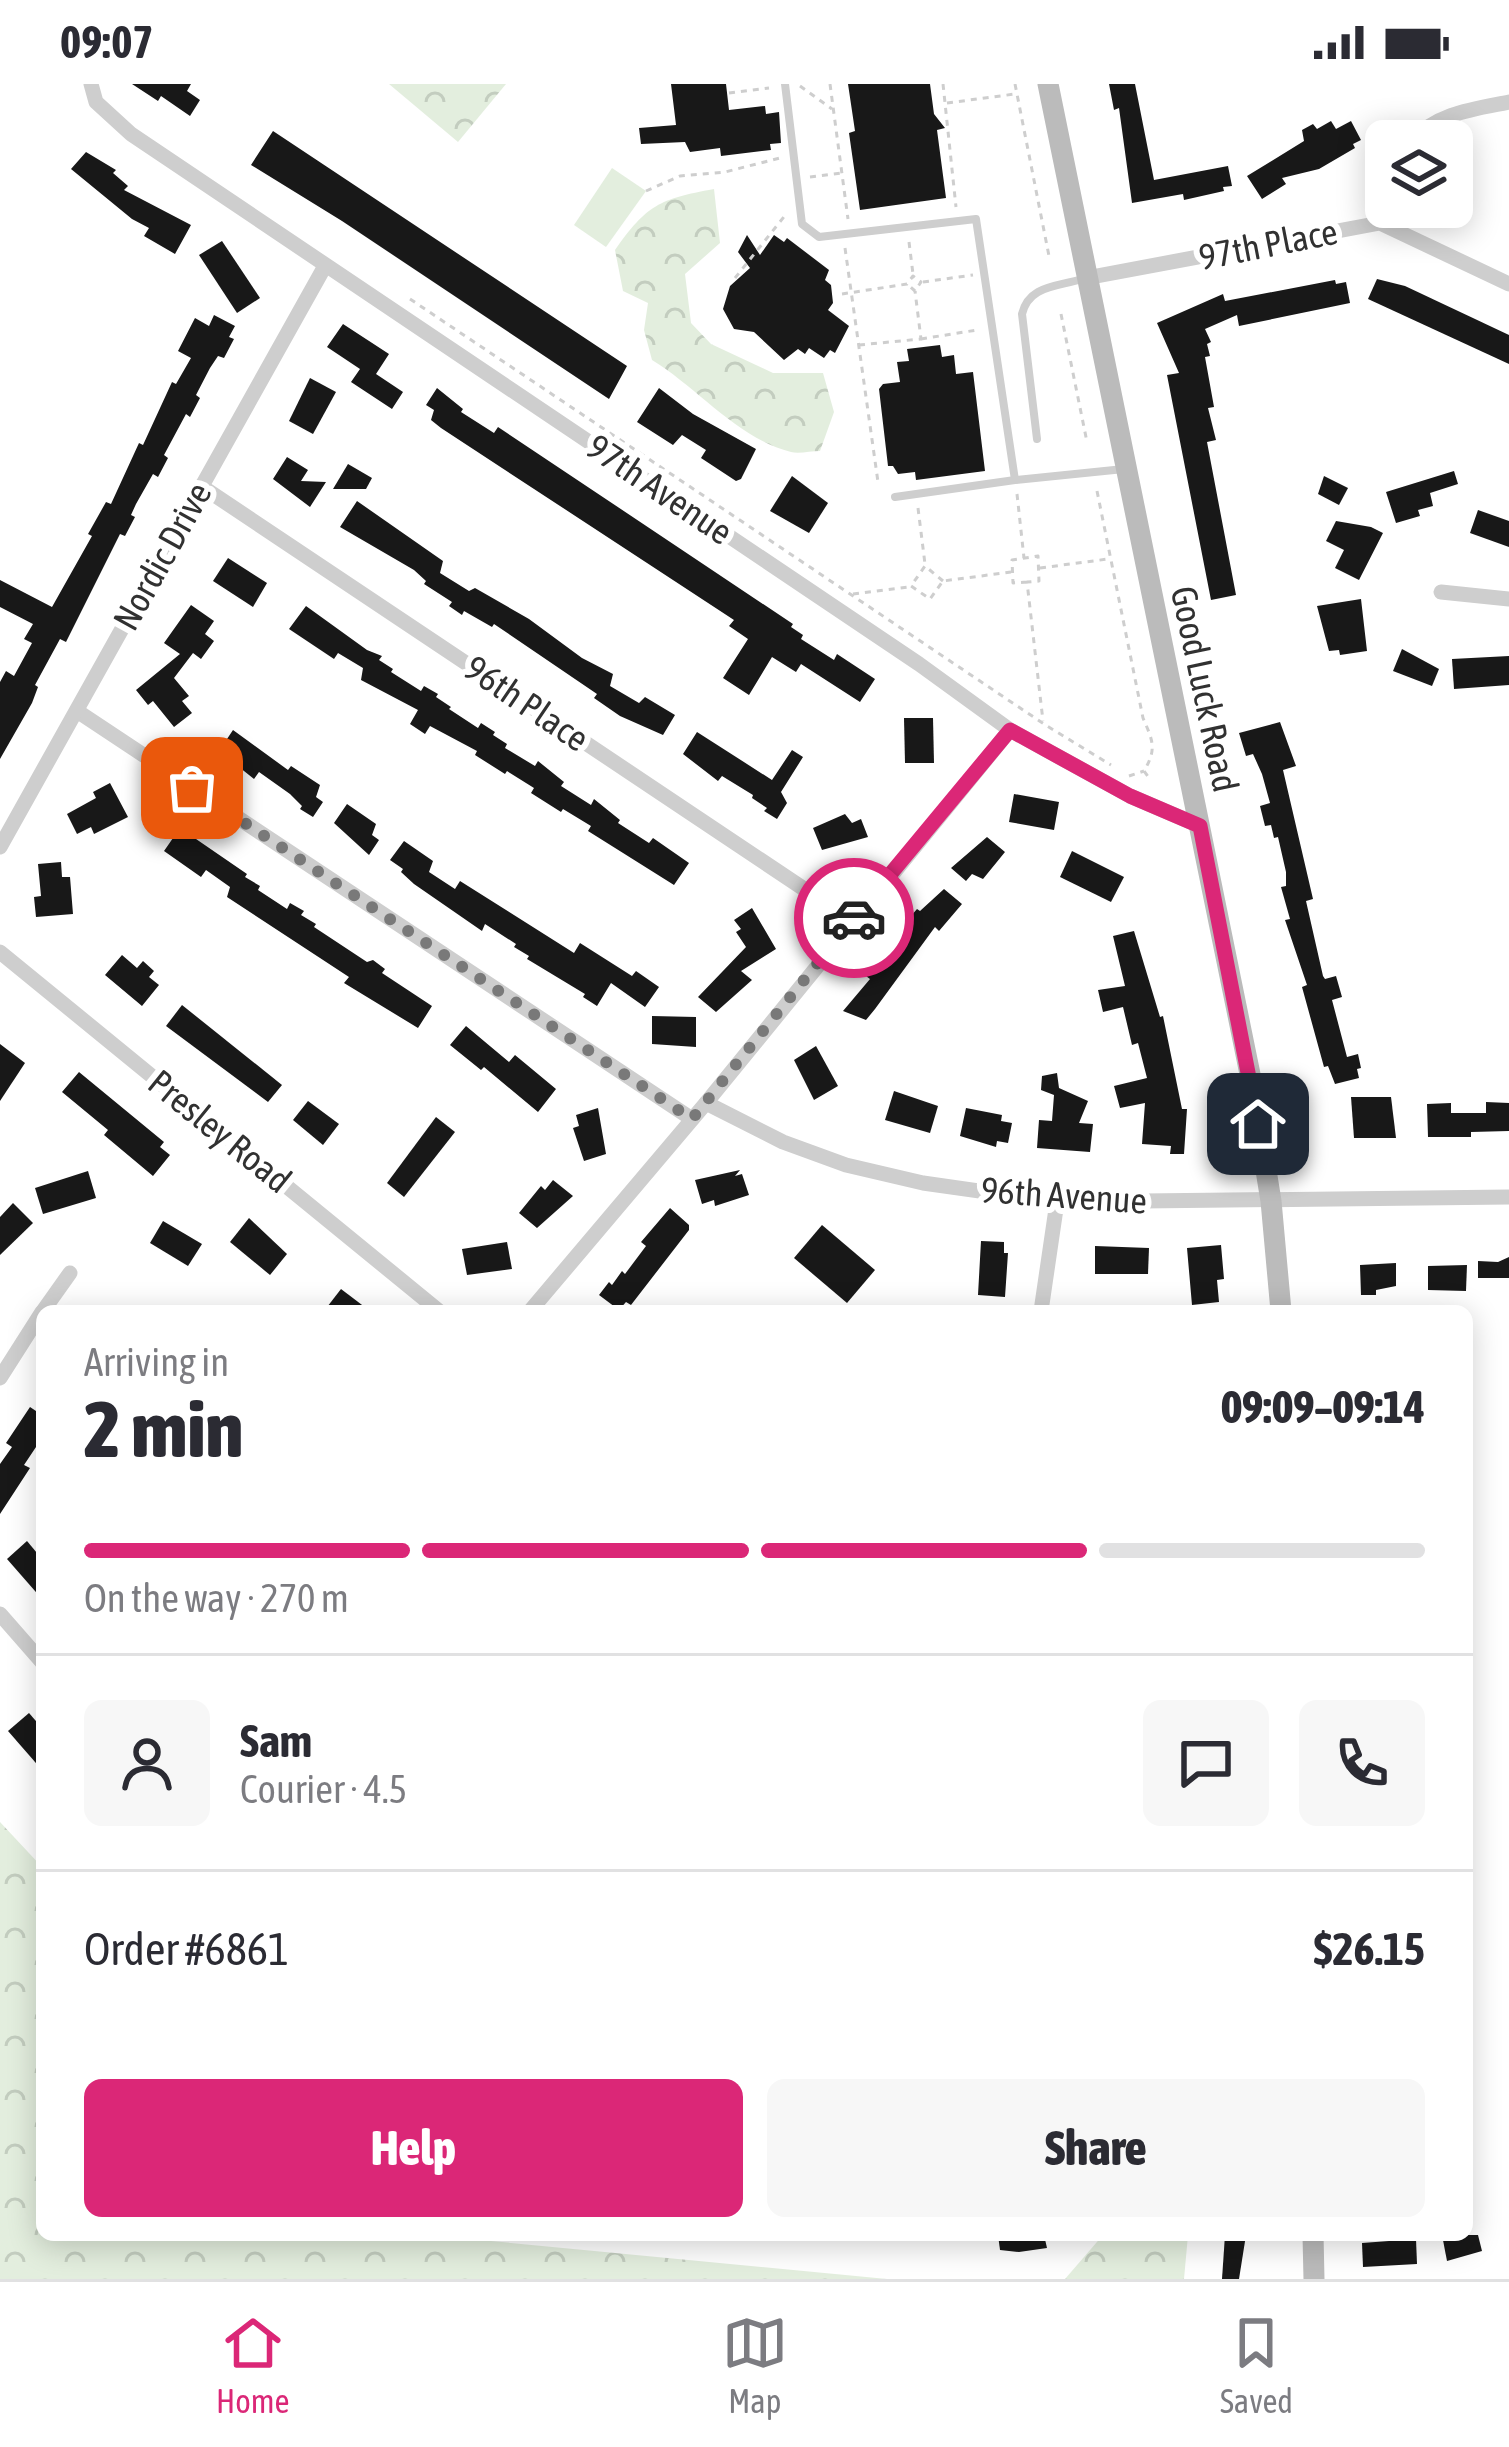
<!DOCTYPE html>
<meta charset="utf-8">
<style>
:root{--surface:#fff;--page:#f7f7f7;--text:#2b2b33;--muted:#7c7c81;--line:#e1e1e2;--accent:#db2777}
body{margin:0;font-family:"Asap Condensed",sans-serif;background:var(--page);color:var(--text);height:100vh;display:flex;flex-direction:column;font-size:45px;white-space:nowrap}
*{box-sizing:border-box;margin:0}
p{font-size:39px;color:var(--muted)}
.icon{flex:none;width:66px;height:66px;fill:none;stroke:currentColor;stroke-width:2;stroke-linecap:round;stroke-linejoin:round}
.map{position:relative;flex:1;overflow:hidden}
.panel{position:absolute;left:36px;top:1221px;width:1437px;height:936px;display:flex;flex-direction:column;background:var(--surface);border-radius:18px;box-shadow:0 6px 30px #0003}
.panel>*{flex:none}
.fabs{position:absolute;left:1365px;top:36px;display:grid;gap:24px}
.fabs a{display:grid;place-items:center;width:108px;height:108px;border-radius:18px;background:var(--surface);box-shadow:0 6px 30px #0003;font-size:60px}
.pin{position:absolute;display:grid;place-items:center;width:102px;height:102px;color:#fff;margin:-51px;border-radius:24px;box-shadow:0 6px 18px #0006}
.courier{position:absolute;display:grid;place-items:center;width:120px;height:120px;margin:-60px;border:9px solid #db2777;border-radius:50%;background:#fff;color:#222;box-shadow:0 3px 15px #0007}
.head em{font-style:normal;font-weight:800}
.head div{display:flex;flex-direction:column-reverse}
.head{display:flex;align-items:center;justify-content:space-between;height:204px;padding:0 48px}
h1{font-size:78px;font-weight:800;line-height:90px}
.bar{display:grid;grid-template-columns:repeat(4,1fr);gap:18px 12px;align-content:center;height:144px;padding:0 48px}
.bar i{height:15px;border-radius:9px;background:var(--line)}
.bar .on{background:var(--accent)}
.bar p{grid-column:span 4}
.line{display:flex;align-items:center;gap:30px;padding:0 48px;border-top:3px solid var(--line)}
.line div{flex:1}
.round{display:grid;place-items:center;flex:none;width:126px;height:126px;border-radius:18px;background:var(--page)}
.cta{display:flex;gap:24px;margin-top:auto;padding:24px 48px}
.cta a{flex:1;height:138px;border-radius:18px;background:var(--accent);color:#fff;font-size:48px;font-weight:800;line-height:138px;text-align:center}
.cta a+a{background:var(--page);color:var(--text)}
.status{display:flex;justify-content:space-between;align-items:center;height:84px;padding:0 60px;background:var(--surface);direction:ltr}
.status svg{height:33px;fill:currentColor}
.tab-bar{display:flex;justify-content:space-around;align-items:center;height:168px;border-top:3px solid var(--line);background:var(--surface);font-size:33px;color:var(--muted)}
.tab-bar a{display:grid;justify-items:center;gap:6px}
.tab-bar .on{color:var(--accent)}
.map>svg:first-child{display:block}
.forest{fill:url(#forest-crowns)}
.pitch{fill:#e3eede}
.building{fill:#181818}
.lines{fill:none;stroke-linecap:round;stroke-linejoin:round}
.path{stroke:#cecece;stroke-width:3;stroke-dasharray:6 6;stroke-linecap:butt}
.service{stroke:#cecece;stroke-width:8}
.minor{stroke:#cecece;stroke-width:15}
.secondary{stroke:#bbb;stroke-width:21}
.done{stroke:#797979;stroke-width:12;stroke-dasharray:0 21.6}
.route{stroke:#db2777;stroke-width:15}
.labels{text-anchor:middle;stroke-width:12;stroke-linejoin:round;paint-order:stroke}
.street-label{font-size:36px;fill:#313131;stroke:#fff}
</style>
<div class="status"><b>09:07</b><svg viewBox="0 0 49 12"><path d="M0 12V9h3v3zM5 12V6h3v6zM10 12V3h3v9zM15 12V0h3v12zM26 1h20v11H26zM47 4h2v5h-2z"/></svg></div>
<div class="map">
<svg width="1509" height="2195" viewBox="0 0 1509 2195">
<defs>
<pattern id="forest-crowns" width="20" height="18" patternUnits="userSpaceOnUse" patternTransform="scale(3)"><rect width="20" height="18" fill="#e3eede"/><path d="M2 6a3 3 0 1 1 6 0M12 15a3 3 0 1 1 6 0" fill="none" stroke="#c3cdbf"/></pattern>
</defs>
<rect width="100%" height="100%" fill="#fff"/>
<g class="forest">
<path d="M389,0H506L458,58Z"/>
<path d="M714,105L720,159L685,190L691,239L711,260L773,289H823L834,328L820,367C811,367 799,370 791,368C737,354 698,304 652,276L644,246L648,219L623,207L615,166C647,121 659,115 714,105Z"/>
<path d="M0,1738L42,1783V2151H483L491,2157L887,2195H0Z"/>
<path d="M1103,2151H1188L1184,2195H1065Z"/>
</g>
<path class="pitch" d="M612,84L646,107L606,163L574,141Z"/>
<g class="building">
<path d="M132,0H191L187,7L200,16L190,32L161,12L158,17Z"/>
<path d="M671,0H726L729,26L765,22L766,30L779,28L781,59L770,60L771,66L721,72L720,64L690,68L685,58L641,60L639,44L676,41Z"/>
<path d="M848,0H930L934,30L945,44L937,46L946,114L860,126L849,49L855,47Z"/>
<path d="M1109,0H1135L1154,96L1228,82L1232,102L1223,103L1224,107L1184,116L1183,110L1132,119L1119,24L1114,26Z"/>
<path d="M1331,37L1336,45L1351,37L1361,56L1353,60L1355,64L1319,85L1282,94L1286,100L1262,115L1247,92L1304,57L1302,46L1313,40L1317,45Z"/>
<path d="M273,47L627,282L609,315L342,137L251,81Z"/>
<path d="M1459,63L1471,122L1452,126V64Z"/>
<path d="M86,68L116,86L113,89L128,102L124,106L191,141L175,170L144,152L149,144L132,135L71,85Z"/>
<path d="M747,151L760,171L774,151L784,158L787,154L829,186L825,196L831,201L833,219L828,226L849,242L835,269L830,266L824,274L809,264L805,270L798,265L784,276L754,248L734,245L723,225L730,202L750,184L738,168Z"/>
<path d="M222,157L260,214L237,229L199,171Z"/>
<path d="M1377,195L1405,202L1509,251V280L1368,215Z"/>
<path d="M1335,196L1336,200L1346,198L1350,219L1239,242L1237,231L1205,245L1211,258L1207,260L1210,272L1205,273L1214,323L1208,324L1216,356L1207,358L1236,511L1211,516L1167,291L1179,289L1157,239L1223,210L1225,217Z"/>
<path d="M214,231L235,242L229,253L234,255L224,274L218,272L210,284L196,311L200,314L190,333L186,330L164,371L168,374L158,393L153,390L136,420L131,431L135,433L125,452L120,450L66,558L60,555L35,601L38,603L32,619L0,675V598L6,587L14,592L32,559L24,555L33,540L0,523V496L52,523L92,452L88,450L106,418L111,420L139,359L143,361L172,298L176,300L191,274L178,267L195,234L209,242Z"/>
<path d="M343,240L389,270L376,290L403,308L392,325L351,298L360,285L327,263Z"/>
<path d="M940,261L942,273L954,271L956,290L973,288L985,387L916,396L915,388L898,390L893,382H888L879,305L883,300L900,298L897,278L909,277L907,265Z"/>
<path d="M310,294L336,308L313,350L289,337Z"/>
<path d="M437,304L463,325L461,328L494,349L498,343L793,540L791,543L803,551L801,555L834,576L837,570L875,595L860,618L801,580L796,588L772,573L749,611L723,594L748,555L729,542L734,536L441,344L431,336L434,326L426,321Z"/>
<path d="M659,304L693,330L756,365L741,395L736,397L701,374L706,366L682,351L673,361L637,338Z"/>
<path d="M287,373L308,386L301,397L326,398L310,423L273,395Z"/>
<path d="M348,380L372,394L366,405H333Z"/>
<path d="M1454,387L1458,400L1430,409L1433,422L1418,426L1420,432L1396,439L1386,408Z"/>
<path d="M792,392L828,419L809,449L770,427Z"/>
<path d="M1324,392L1348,404L1339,421L1318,410Z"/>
<path d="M357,417L443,477L440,489L469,507L475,504L529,535L582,574L613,590L610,602L639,619L645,613L675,631L663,651L620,632L594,614L597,610L494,540L492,543L464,527L462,531L449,522L452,518L424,500L426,497L414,486L340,443Z"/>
<path d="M1478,426L1509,437V463L1470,449Z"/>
<path d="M1336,437L1371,443L1383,449L1359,496L1335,484L1344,466L1326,457Z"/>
<path d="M228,474L267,499L253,523L213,497Z"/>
<path d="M1361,515L1367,567L1340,571L1339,566L1329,567L1317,522Z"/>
<path d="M191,521L214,537L205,550L214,557L201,575L193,569L174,594L189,612L182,617L192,629L174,643L153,617L148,621L136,606L180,570L164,559Z"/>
<path d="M306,522L367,566L382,572L379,576L393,585L391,588L421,607L424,602L438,610L436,613L451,623L449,625L478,644L481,639L495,648L493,651L507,660L505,664L535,682L538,677L564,698L561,702L591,721L594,715L620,736L618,739L649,759L653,754L689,779L674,801L588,747L591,742L563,725L561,728L531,709L534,704L507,687L505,690L475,671L477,667L430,642L425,650L410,640L418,626L361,596L363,584L338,569L334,575L289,545Z"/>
<path d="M1402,565L1439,585L1432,602L1393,587Z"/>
<path d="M1509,572V601L1454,605L1452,575Z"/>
<path d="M904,634H933L934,679H905Z"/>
<path d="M1280,638L1296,682L1283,686L1313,815L1306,817L1323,892L1325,895L1336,892L1342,913L1332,916L1347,973L1358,970L1361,984L1357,985L1359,994L1335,1000L1328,982L1324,983L1302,903L1307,901L1285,836L1290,835L1281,803L1286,802V788L1278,753L1274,754L1271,741L1265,742L1260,722L1270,719L1262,690L1253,670L1246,672L1239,649Z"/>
<path d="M233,646L288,686L291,682L320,701L316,713L323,718L313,733L300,725L302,722L290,710L259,688L254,695L219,667Z"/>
<path d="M697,648L772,696L792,666L803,673L781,708L787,719L777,735L764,727L767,724L752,714L753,711L722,692L718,697L683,670Z"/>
<path d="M110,699L128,733L94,750L91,743L77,750L67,730L96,714L93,708Z"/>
<path d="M1014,710L1059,718L1054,746L1009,738Z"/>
<path d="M347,720L376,740L372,751L379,756L369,771L334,739Z"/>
<path d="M845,730L852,739L861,735L868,753L822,766L813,744Z"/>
<path d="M180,744L247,790L245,793L260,802L258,806L287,825L290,819L304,827L301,831L316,840L314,843L367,878L373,876L385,885L382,889L432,922L418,944L344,899L349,893L227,813L230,803L206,786L201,793L164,767Z"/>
<path d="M987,753L1005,768L983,795L972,790L966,797L951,784Z"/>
<path d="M404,757L433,777L429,788L455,805L460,797L574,869L580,859L632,892L636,887L659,903L645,923L611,899L597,922L583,913L585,910L527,875L529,872L514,863L516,860L485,840L482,847L414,800L401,788L403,785L390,776Z"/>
<path d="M1072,767L1124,793L1111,818L1060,793Z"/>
<path d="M61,778L62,793H70L73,830L36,833L34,813L41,812L38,780Z"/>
<path d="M944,805L962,820L939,847L935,843L875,925L866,936L843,927L870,895L863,890L891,855L917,825L920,827Z"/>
<path d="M752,824L776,865L741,887L752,896L716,928L698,913L746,863L736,848L741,845L734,836Z"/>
<path d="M1134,847L1160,933L1163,932L1182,1025H1187L1184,1070H1170L1171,1062L1142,1060L1145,1019L1120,1024L1114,1002L1147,994L1138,959L1132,961L1123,923L1103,928L1098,906L1125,902L1113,852Z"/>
<path d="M122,871L137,884L143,877L154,887L149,893L159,901L142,922L105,891Z"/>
<path d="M182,921L282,1001L268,1018L166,942Z"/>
<path d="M652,932L696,933V963L652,960Z"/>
<path d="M466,942L509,978L515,971L556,1005L538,1028L484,983L481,986L450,961Z"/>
<path d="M0,960L25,979L0,1017Z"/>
<path d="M816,962L838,1002L814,1016L794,976Z"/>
<path d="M79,988L164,1058L160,1063L170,1071L153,1092L104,1051L108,1046L62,1008Z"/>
<path d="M1057,989L1059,1004L1088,1017L1079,1039L1093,1040L1090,1068L1037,1064L1039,1036L1052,1037L1054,1011L1041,1006L1042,992Z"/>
<path d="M894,1007L938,1022L930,1049L885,1036Z"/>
<path d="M1351,1013H1391L1396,1054H1354Z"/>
<path d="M308,1017L339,1040L323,1061L293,1036Z"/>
<path d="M1486,1018L1509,1019V1047L1471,1048V1053H1428L1427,1020L1451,1019V1029H1486Z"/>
<path d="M598,1024L606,1070L584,1077L573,1044L579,1042L576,1031Z"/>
<path d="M966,1024L1002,1031L1001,1037L1012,1039L1008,1059L997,1057L996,1063L960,1052Z"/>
<path d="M436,1033L455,1048L404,1113L387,1099Z"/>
<path d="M740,1086L735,1092L742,1090L749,1111L715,1122L714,1116L702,1120L695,1096Z"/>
<path d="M88,1087L96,1114L43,1130L35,1104Z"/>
<path d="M553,1096L573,1112L537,1144L519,1129L541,1102L545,1106Z"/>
<path d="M13,1119L33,1139L0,1171V1133Z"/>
<path d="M670,1124L689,1141V1146L631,1221L626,1218L619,1226L599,1211L609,1198L612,1201L622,1187L625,1190L646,1162L641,1158Z"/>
<path d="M249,1134L287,1170L270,1191L230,1158Z"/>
<path d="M163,1137L202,1160L188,1182L150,1159Z"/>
<path d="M822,1141L875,1186L847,1219L794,1174Z"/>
<path d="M981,1157L1004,1158V1169H1008L1005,1213L978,1211Z"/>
<path d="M507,1158L512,1185L467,1191L462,1165Z"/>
<path d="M1221,1161L1224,1195L1217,1196L1219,1218L1192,1221L1187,1164Z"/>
<path d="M1095,1162L1149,1164L1148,1190H1095Z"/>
<path d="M1509,1173V1194H1478V1177L1498,1178Z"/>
<path d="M1396,1179V1202L1376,1206V1211H1361L1360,1181Z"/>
<path d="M1467,1181L1466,1207L1428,1206V1182Z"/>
<path d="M341,1205L370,1227H324Z"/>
<path d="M30,1323L42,1331V1354L24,1381L30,1384L0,1430V1380L12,1363L6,1359Z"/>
<path d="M27,1457L42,1475V1515L7,1475Z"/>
<path d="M29,1629L42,1644V1686L8,1647Z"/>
<path d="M998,2151H1044L1047,2164L1019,2168L1000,2166Z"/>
<path d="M1225,2151H1246L1239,2195H1222Z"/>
<path d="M1442,2151H1478L1482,2167L1447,2177Z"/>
<path d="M1416,2155L1417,2180L1363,2183L1362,2159Z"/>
</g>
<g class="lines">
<g class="path">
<path d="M830,0L848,135"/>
<path d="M943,0L956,123"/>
<path d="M1015,0L1049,172"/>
<path d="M800,2L832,25"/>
<path d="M729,9L769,4"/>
<path d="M947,19L1015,10"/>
<path d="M810,93L842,89"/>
<path d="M646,107L680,92L725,88L780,74"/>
<path d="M909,158L913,190"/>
<path d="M845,164L878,398"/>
<path d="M735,194L787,129"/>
<path d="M923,198L973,191"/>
<path d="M842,210L907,200L913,192L921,198L915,207L907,200"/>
<path d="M410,215L1047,642L1111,681"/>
<path d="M1061,230L1087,358"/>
<path d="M921,255L977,246"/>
<path d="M859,261L921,255L915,207"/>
<path d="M1097,407L1143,634C1153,657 1157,665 1144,687L1149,694"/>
<path d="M1017,410L1024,474"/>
<path d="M918,424L925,480"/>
<path d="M1040,484L1108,475"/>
<path d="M943,497L925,482L911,502L930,515L943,497L1011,488"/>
<path d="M1027,498L1013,499L1012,476L1038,472L1039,497L1027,498L1043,637"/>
<path d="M853,510L909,503"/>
<path d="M1129,692L1144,687"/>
</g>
<g class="service">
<path d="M785,0L802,140L819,153L976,135L1015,396"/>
<path d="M1037,355L1022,230C1029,201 1057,203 1082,195"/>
<path d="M895,413L1015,396L1124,385"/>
</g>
<g class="minor">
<path d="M91,0L96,18L131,50L919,580L1010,646L1130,712L1200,742"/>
<path d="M1412,57C1437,29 1474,25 1509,18"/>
<path d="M1380,139L1386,107"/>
<path d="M1086,194L1380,139L1509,200"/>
<path d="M201,402L852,837"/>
<path d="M1441,508L1509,515"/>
<path d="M77,627L692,1035"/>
<path d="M0,763L325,182"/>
<path d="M0,868L439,1227"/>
<path d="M706,1019L783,1058L846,1081L923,1099L1057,1118L1509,1113"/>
<path d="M43,1227L70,1189"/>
<path d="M530,1227L706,1019L1010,646"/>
<path d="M1041,1227L1057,1118"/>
<path d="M0,1294L42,1228"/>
<path d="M0,1530L42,1578"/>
</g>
<g class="secondary">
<path d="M1048,0L1252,1000L1271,1117L1281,1227"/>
<path d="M1313,2151L1314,2195"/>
</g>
</g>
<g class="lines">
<path class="done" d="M192,704L692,1035L854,834"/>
<path class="route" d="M854,834L1010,646L1130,712L1200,742L1258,1040"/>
</g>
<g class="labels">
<g class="street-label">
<text transform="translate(1268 160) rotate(-11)" y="13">97th Place</text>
<text transform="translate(660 405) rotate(34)" y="13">97th Avenue</text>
<text transform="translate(162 472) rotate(-61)" y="13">Nordic Drive</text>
<text transform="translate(1205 605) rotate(78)" y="13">Good Luck Road</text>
<text transform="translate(527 619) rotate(34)" y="13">96th Place</text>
<text transform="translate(220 1047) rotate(39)" y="13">Presley Road</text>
<text transform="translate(1064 1111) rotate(4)" y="13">96th Avenue</text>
</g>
</g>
</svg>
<div class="fabs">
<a><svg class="icon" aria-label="layers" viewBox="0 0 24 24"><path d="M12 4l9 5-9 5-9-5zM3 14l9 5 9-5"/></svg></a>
</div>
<div class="pin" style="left:192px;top:704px;background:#ea580c"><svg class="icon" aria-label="bag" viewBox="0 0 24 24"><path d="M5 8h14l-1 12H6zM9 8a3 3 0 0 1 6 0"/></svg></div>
<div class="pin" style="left:1258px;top:1040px;background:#1f2937"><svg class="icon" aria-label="home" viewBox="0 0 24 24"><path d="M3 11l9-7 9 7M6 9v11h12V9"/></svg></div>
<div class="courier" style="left:854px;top:834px"><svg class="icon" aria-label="car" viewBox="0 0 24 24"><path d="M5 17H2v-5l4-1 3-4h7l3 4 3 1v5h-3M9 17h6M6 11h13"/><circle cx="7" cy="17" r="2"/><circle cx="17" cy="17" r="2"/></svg></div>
<section class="panel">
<div class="head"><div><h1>2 min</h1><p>Arriving in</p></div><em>09:09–09:14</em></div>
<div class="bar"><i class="on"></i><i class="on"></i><i class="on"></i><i></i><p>On the way · 270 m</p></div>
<div class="line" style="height:216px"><a class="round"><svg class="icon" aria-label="person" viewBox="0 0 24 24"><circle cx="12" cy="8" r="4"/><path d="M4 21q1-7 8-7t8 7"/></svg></a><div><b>Sam</b><p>Courier · 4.5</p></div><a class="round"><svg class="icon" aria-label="chat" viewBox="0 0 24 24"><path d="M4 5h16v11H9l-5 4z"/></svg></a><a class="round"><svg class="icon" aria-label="phone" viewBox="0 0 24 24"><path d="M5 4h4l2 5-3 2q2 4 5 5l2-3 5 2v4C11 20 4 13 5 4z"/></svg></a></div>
<div class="line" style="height:156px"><div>Order #6861</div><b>$26.15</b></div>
<div class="cta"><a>Help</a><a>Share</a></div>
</section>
</div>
<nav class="tab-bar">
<a class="on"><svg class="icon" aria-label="home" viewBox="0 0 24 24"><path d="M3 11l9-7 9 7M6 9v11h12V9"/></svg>Home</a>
<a><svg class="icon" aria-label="map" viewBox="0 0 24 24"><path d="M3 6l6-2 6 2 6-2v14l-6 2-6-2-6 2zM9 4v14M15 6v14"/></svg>Map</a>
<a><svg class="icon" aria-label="saved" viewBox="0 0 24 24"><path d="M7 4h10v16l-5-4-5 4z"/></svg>Saved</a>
</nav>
